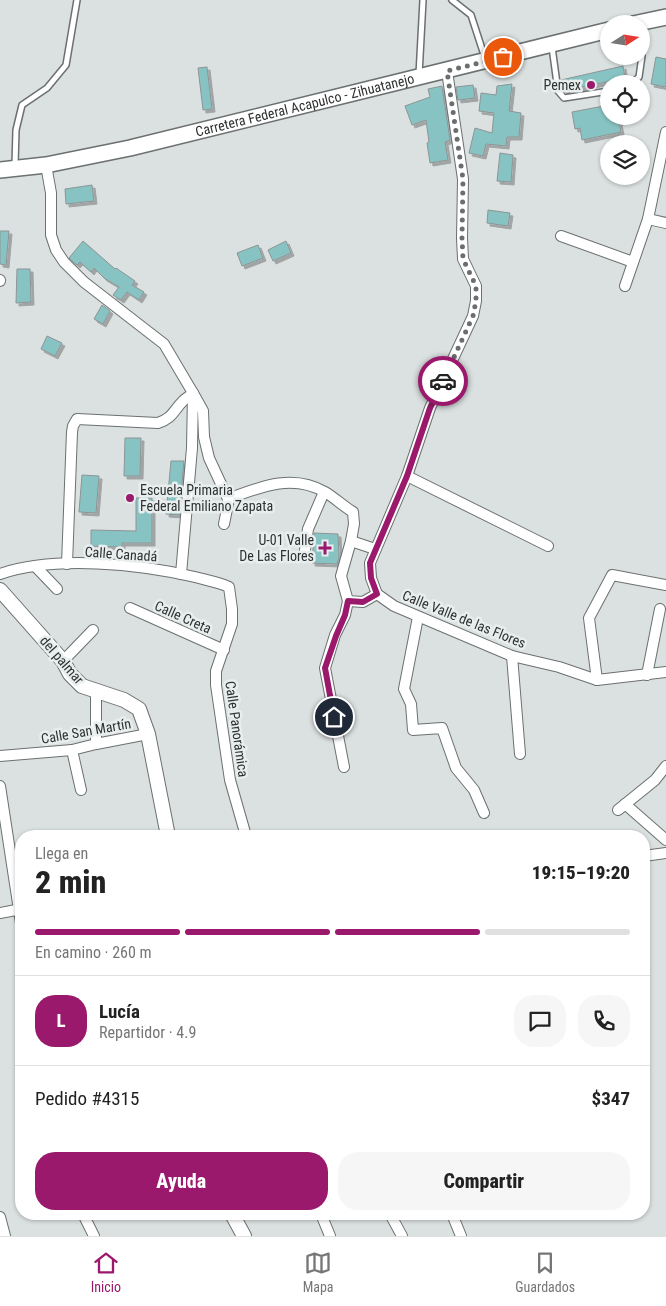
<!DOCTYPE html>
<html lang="es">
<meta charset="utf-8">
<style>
:root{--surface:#fff;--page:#f6f6f6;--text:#222;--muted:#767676;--line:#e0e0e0;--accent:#9b196c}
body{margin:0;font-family:"Roboto Condensed",sans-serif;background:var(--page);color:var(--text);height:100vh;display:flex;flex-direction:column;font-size:19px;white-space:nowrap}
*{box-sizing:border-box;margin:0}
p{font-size:16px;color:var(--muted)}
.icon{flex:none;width:28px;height:28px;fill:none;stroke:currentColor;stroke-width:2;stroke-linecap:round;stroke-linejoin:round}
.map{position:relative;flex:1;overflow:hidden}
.panel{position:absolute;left:15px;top:830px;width:635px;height:390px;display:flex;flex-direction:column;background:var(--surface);border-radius:20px;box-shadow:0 1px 4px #0004}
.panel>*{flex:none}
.needle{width:32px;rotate:78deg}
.controls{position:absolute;left:600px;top:15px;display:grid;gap:10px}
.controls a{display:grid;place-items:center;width:50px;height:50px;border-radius:50%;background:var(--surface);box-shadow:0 1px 4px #0004;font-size:25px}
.pin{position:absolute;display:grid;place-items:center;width:42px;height:42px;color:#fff;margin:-21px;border:2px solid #fff;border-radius:50%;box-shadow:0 1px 5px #0007}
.courier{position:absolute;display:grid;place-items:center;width:50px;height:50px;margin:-25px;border:4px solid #9b196c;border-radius:50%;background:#fff;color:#222;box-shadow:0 1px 6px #0007}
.summary em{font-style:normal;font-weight:800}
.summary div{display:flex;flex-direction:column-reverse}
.summary{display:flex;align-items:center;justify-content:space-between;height:85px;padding:0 20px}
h1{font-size:32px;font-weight:800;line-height:38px}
.bar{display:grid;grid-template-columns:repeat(4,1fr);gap:8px 5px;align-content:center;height:60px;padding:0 20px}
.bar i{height:6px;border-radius:4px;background:var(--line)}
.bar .current{background:var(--accent)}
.bar p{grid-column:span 4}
.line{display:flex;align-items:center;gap:12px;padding:0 20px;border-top:1px solid var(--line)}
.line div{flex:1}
.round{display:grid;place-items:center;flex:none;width:52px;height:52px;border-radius:20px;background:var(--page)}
.button{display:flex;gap:10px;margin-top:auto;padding:10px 20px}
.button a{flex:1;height:58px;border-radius:20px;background:var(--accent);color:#fff;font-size:20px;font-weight:800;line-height:58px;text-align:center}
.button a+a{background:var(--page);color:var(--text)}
.tabs{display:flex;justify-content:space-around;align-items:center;height:70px;border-top:1px solid var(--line);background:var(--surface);font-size:14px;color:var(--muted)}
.tabs a{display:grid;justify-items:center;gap:2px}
.tabs .current{color:var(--accent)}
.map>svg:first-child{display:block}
.building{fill:#88c3c4;stroke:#8e9494;filter:url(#shadow)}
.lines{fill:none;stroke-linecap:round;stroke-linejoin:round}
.lane-casing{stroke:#6b7070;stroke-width:8}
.street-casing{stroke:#6b7070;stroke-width:12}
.secondary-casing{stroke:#6b7070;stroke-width:16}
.primary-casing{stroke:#6b7070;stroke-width:18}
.lane{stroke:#fff;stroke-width:5}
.street{stroke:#fff;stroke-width:10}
.secondary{stroke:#fff;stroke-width:14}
.primary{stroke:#fff;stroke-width:15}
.done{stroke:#6b6e6e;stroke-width:5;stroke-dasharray:0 9}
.route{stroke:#9b196c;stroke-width:6}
.poi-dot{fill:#9b196c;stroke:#e8eded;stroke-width:2}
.labels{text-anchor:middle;stroke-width:5;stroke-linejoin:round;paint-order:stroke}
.poi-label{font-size:14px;fill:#2f3131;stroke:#e8eded;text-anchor:end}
.street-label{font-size:14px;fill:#2f3131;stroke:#e8eded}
</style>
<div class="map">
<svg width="666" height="1236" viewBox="0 0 666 1236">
<defs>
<filter id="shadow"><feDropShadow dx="3" dy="3" stdDeviation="0" flood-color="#0004"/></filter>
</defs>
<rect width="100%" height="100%" fill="#dbe0e0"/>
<g class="building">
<path d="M656,57L666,59V87L651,84Z"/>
<path d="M623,66L625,78L564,91L562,89L561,80Z"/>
<path d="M207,67L212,109L203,110L198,68Z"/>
<path d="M512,84L509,111L521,113L519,137H507L506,146L486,144L483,156L469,153L475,128L492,133L494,113L479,111L481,93L496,95L497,86Z"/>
<path d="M473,85L475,98L458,100L456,87Z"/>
<path d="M442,86L450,140L445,142L448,160L430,163L427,143L429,142L426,120L412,125L405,106L430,97L428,89Z"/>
<path d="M609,105V116H618L621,132L582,140L580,128L575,129L572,112Z"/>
<path d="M500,153L513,155L511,182L497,181Z"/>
<path d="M92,185L94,201L66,204L65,189Z"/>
<path d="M488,210L510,213L508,226L487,223Z"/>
<path d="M0,231H9L6,265L0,264Z"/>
<path d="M83,241L115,269L116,268L135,281L132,285L144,292L139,300L127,292L121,300L113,295L119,287L104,278L94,268L91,272L80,262L77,265L69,258Z"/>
<path d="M286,241L291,253L273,261L268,250Z"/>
<path d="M258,245L263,258L242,266L237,253Z"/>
<path d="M17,269H30L31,302L16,303Z"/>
<path d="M102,305L110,311L103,324L94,319Z"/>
<path d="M47,336L62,343L55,356L41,349Z"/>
<path d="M125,438H141L140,476H124Z"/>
<path d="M171,461H184L179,515L166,514Z"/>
<path d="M82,475L99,476L96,513L79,512Z"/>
<path d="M136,498H152V543H122V547L91,546V530L136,531Z"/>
<path d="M314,533L338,534L339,557L337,564L312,563Z"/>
</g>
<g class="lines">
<g class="lane-casing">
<g id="lane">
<path d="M452,0L471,15L485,58"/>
<path d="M552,47L558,91L564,98L609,91"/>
<path d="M419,75L423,0"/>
<path d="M631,84L639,77L642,56L641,51"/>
<path d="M15,165L16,130L22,105L47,88L66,65L77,0"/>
</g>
</g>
<g class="street-casing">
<g id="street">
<path d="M46,165L51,193V235L56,250L64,262L84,282L164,344L193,393L192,448L181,574"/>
<path d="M648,219L666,223"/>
<path d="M561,236L633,262"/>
<path d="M0,280V281"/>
<path d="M625,286L648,219L666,132"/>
<path d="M407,476L548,546"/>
<path d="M228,499C260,487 292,473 325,492C335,498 343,506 353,512L354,524L351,541L341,576L348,601L363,602L377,594"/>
<path d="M351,541L375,549"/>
<path d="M304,557L308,529L324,492"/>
<path d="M67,564L72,432L73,426L77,419L158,423C173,418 173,411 183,401C186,398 190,396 193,393L203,411L204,437L209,458L228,499V504L224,524"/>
<path d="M35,566L57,589"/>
<path d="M0,574C55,555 139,564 195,577C206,580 218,582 229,587L232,609V624L216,671V685L230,780L246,836"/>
<path d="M377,594L371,578L370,563L407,476L430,408L473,316L476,301V286L463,259L462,238L463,179L447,71"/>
<path d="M377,594L394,606L512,656L559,667L597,680L666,672"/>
<path d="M130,608L224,650"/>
<path d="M418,617L404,689L411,704L413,730L442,728L456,768L474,790L484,813"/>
<path d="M512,656L520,754"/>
<path d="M63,661L93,630"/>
<path d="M647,675L660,609"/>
<path d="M597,680L589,618L612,575L666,585"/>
<path d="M96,691V744"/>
<path d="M72,750L81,790"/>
<path d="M0,756L72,750L96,744L148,734"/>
<path d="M344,767L325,668L335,635L345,615L348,601"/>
<path d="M0,786L21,923"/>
<path d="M625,804L666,840"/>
<path d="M618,810L655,780L666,766"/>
<path d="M644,856L666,853"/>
<path d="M0,913L21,909"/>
<path d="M83,1214L94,1236"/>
<path d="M321,1214L330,1236"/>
<path d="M390,1214L402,1236"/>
<path d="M452,1214L461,1236"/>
<path d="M0,1217L5,1236"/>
</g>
</g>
<g class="secondary-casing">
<g id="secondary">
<path d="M0,590L63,661L70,674L82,686L124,700L139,709L148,734L168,836"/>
<path d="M232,1214L244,1236"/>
</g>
</g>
<g class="primary-casing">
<g id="primary">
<path d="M633,24L666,17"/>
<path id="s1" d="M0,170L46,165L130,148L609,30"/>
</g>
</g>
<use href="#lane" class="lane"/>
<use href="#street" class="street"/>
<use href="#secondary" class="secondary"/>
<use href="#primary" class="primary"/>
</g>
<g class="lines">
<path class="done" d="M443,381L473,316L476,301V286L463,259L462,238L463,179L447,71L503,57"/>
<path class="route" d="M334,717L325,668L336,636L345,615L348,601L363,602L377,594L371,578L370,563L407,476L430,408L443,381"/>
</g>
<g class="poi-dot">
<circle cx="591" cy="85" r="5"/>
<circle cx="130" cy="498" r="5"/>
<path d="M322.5 540.5h5v5h5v5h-5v5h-5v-5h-5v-5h5z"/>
</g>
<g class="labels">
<g class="poi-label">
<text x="581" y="90">Pemex</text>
<text x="140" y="495" text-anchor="start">Escuela Primaria<tspan x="140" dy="16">Federal Emiliano Zapata</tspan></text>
<text x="314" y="545">U-01 Valle<tspan x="314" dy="16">De Las Flores</tspan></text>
</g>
<g class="street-label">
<text dy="5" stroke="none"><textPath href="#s1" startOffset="312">Carretera Federal Acapulco - Zihuatanejo</textPath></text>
<text transform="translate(121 554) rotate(4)" y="5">Calle Canadá</text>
<text transform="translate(183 617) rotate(24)" y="5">Calle Creta</text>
<text transform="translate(464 619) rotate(22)" y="5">Calle Valle de las Flores</text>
<text transform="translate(62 660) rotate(49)" y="5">del palmar</text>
<text transform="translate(237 729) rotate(82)" y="5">Calle Panorámica</text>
<text transform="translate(86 731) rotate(-10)" y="5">Calle San Martín</text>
</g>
</g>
</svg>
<div class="controls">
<a><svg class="needle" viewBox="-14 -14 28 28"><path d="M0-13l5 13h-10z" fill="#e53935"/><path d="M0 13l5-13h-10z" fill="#767676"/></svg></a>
<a><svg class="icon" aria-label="locate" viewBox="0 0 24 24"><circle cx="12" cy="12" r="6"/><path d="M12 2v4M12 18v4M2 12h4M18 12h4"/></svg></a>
<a><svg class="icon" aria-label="layers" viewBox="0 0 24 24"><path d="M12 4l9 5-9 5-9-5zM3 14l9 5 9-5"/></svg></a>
</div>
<div class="pin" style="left:503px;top:57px;background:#ea580c"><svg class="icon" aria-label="bag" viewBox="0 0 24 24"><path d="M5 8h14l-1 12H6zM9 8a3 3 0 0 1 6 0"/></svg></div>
<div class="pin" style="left:334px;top:717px;background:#1f2937"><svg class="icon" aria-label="home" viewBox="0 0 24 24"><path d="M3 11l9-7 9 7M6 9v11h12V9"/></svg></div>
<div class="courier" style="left:443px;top:381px"><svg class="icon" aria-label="car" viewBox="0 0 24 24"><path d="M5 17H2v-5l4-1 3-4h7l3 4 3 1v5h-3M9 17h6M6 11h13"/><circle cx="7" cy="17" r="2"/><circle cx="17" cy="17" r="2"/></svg></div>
<section class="panel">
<div class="summary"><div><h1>2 min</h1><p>Llega en</p></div><em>19:15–19:20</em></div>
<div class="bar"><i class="current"></i><i class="current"></i><i class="current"></i><i></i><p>En camino · 260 m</p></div>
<div class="line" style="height:90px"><b class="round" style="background:var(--accent);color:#fff">L</b><div><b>Lucía</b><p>Repartidor · 4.9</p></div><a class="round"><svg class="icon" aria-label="chat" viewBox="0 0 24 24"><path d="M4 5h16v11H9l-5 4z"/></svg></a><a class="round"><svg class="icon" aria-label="phone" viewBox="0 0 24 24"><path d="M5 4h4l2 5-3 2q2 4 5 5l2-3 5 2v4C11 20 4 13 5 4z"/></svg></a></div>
<div class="line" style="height:65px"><div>Pedido #4315</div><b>$347</b></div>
<div class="button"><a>Ayuda</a><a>Compartir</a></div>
</section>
</div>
<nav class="tabs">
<a class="current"><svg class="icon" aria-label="home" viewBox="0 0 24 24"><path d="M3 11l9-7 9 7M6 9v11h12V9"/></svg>Inicio</a>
<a><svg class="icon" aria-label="map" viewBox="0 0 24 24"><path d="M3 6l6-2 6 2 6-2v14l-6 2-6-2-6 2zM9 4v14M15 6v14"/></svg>Mapa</a>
<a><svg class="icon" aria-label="saved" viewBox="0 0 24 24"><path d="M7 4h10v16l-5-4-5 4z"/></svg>Guardados</a>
</nav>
